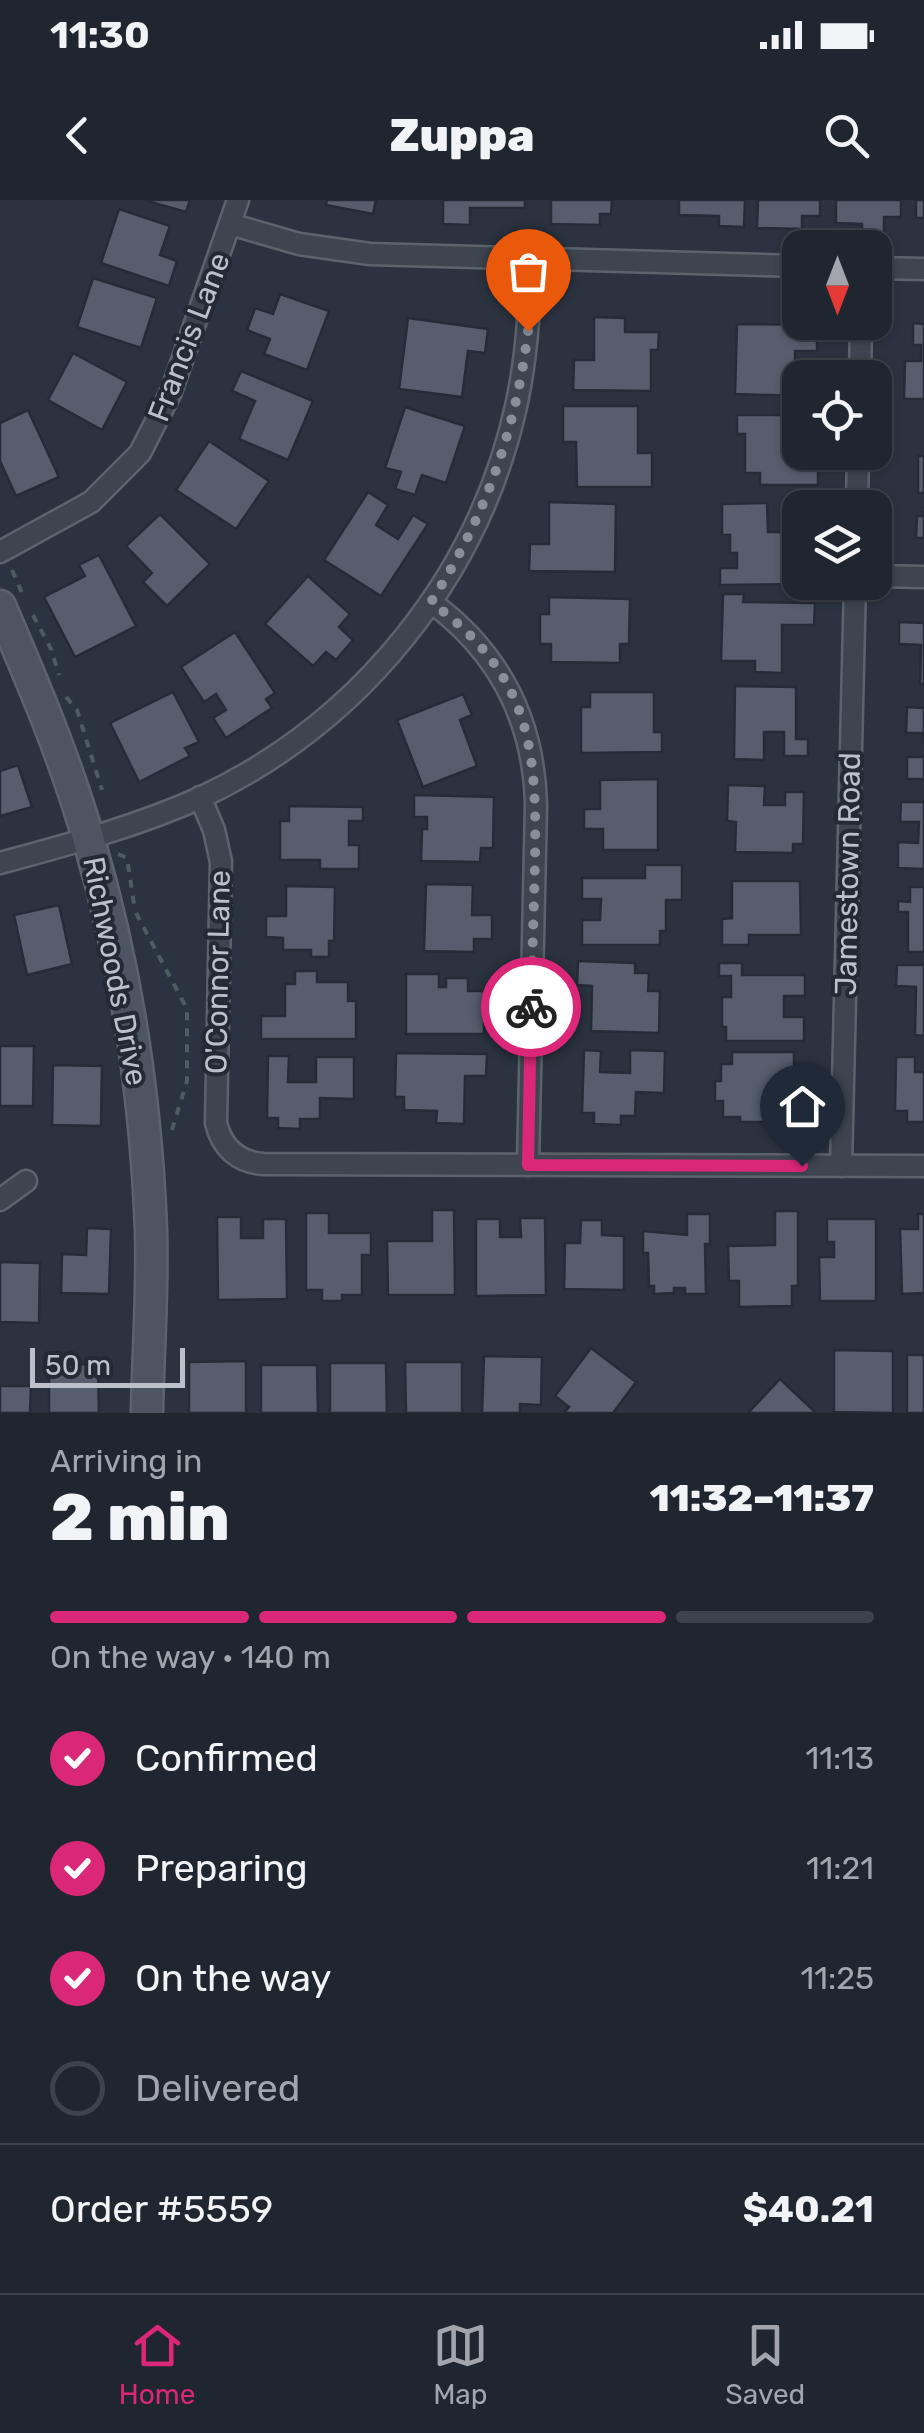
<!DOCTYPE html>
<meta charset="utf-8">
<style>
:root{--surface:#202630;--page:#2d323c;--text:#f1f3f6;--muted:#a2a5ab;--line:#3d434c;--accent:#db2777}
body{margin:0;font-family:Rubik,sans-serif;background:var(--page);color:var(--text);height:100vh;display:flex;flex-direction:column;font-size:38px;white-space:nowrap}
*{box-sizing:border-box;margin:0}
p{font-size:32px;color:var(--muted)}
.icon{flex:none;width:55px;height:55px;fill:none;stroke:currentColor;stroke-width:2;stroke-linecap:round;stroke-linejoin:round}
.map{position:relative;height:1213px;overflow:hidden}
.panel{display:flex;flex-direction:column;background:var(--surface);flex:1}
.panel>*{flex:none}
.needle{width:65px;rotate:180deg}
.controls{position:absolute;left:782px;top:30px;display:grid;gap:20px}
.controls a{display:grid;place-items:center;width:110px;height:110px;border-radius:20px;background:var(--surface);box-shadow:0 2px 8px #0004,0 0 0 2px var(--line);font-size:50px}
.scale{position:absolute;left:30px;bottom:25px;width:155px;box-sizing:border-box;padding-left:10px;border:5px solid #bbc0ca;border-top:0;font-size:28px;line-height:35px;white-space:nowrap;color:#bbc0ca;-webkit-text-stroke:8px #232a35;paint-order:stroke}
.pin{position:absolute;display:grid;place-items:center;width:85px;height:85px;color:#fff;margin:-102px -42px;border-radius:50% 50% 50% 0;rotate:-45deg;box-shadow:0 0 10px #0007}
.pin .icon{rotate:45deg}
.courier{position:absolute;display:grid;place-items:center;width:100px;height:100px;margin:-50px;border:8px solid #db2777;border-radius:50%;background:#fff;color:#222;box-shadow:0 2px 12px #0007}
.headline em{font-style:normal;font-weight:800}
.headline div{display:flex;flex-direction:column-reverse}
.headline{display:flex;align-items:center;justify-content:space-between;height:170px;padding:0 50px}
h1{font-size:65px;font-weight:800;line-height:75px}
.bar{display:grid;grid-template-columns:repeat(4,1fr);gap:15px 10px;align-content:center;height:120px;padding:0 50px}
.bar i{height:12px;border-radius:8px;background:var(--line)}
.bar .on{background:var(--accent)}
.bar p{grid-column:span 4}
.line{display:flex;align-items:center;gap:25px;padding:0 50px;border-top:2px solid var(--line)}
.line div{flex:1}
ol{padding:0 50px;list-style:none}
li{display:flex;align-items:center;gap:30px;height:110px}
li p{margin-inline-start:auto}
li .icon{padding:10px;border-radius:50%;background:var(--accent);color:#fff;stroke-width:4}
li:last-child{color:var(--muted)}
li i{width:55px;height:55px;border:5px solid var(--line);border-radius:50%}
.status{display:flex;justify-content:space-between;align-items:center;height:70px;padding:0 50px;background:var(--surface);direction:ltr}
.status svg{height:28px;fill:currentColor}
header{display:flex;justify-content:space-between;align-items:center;height:130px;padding:0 50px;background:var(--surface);font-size:45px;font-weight:800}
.tabs{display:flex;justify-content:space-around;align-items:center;height:140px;border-top:2px solid var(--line);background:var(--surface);font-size:28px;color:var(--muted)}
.tabs a{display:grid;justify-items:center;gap:5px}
.tabs .on{color:var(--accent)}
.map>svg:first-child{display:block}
.building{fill:#565e6d;stroke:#252c37;stroke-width:2.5}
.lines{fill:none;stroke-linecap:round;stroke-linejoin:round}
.street-casing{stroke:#5c636d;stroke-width:25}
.secondary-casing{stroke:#5c636d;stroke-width:35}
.path{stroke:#4d5c60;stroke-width:4;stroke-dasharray:8 8;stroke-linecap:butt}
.street{stroke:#3e4550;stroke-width:20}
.secondary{stroke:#4d5462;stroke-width:30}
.done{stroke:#898f9a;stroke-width:10;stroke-dasharray:0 18}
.route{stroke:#db2777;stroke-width:12}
.labels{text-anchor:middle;stroke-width:8;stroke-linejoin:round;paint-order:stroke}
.street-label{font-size:30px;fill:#bbc0ca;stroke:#232a35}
</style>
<div class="status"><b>11:30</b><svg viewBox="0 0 49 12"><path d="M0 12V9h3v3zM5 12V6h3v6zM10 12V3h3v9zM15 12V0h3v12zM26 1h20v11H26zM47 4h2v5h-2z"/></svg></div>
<header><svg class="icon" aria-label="back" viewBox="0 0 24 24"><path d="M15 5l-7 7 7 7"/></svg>Zuppa<svg class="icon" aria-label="search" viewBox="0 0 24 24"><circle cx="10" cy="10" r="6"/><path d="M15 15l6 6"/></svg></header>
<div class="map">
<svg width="924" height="1213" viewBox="0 0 924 1213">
<rect width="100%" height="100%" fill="#2b3340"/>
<g class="building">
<path d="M144,0H190L186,12Z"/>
<path d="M327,0H376L373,14L326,5Z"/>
<path d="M443,0H525V8H470V25L443,24Z"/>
<path d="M551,0H612L611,14H600V25L551,24Z"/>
<path d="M679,0H745L744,27L719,26V16L679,15Z"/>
<path d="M758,0H820V16H802V29L757,28Z"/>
<path d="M836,0H901V17H884V33H862V24L836,23Z"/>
<rect x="916" y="0" width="8" height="18"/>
<path d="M119,9L170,26L160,55L177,61L169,86L101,63Z"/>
<path d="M93,78L157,98L141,148L77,127Z"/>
<path d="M280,94L329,111L307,170L264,154L270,139L247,130L255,108L273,114Z"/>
<path d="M594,117L625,118V132H659L658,150H651V191L573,190L574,160H594Z"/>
<path d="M408,118L488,129L485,153L468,151L462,197L399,189Z"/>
<path d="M913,123L924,124V199H904L905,161H921V145H913Z"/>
<path d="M737,124L817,125V151H795V174H815V178H800V196L735,194Z"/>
<path d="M73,153L127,182L102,230L48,200Z"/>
<path d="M241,171L313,201L288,260L239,239L255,201L232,191Z"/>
<path d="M563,206H638V253H652V287H577L576,242H563Z"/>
<path d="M405,207L465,226L446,283L422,275L415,295L395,289L401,272L385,268Z"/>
<path d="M28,210L59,277L16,296L0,261V223Z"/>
<path d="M737,215H800V252H805V258H818V285H760V273H745V234H737Z"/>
<path d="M209,241L269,281L236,329L176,290Z"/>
<rect x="918" y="256" width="6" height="37"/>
<path d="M368,292L388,305L376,325L398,339L413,315L428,324L381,396L324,360Z"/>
<path d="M549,302L616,304L615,372L529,371L530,344H549Z"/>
<path d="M767,303L768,332H785V314H800L799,384L720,385V368H737V353H730V335H722V304Z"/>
<path d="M924,311V338H916L917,316H924Z"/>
<path d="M160,314L210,364L167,406L143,382L152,373L126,346Z"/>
<path d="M99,355L136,426L75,457L44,397L85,376L79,365Z"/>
<path d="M308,376L350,414L339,427L353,440L336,460L326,452L313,466L265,424Z"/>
<path d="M723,394H744L743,402L815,403L814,425H782V473L755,472V461H721Z"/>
<path d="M549,397L630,399L629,444H620V463L551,462V444H540V414H549Z"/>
<path d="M899,422L924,423V484H920L921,445L899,444Z"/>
<path d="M235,432L275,493L266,499L272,508L226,538L213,518L226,510L216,494L204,502L181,467Z"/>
<path d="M735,486L796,487V539H808V556H784V532H764V560L734,559Z"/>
<path d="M173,492L199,542L185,548L190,556L139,582L110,523Z"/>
<path d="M590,492H654V532H662V552L581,553V507H590Z"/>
<path d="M463,494L472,515L460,520L477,566L423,587L397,520Z"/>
<path d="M907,507L924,508V544L923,533H906Z"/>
<rect x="907" y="557" width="17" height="22"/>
<path d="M18,565L32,607L0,616V571Z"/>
<path d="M658,579V650H603V629H584V609H600V580Z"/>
<path d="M728,585L765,586L764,605H785V592H804L803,644H793V653L735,652L736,622L727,621Z"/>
<path d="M414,595L494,597L493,648H481L480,662L421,661L422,629H427V617H414Z"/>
<path d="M901,602H924V669L898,668V642L918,643L919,622H900Z"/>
<path d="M289,606L363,607V621H349V645H359V669H320V660H280V621H289Z"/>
<path d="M645,665H682V700H666V731H660V745H582V720H600L601,699H582V678H645Z"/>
<path d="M732,681H800L801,735H749V745H722V719L732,718Z"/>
<path d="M426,684L473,685L472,715H492V739H474V752L424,751Z"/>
<path d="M286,686L335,687L334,741H329V757H311V750H283V738L266,737V716H286Z"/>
<path d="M910,687H924V752H908V712H898V701L910,702Z"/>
<path d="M59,705L72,764L27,775L14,715Z"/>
<path d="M578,761L635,763V773H649L648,791H660L659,833L591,831L592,786L577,785Z"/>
<path d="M719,763H742V775H805V796H784V817H804V841H726V827H722V797H731V776H719Z"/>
<path d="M897,765H924V836L915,835L916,787L896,786Z"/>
<path d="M295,771H317V782H348V801H356V839H261V816H285V784H295Z"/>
<path d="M406,774H439V787H446V778H468V791H484V834H406Z"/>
<path d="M0,846H34L33,906H0Z"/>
<path d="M584,850L601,851L600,872L630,873V850L665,851L664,893L636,892L635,916H621V925L594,924V913H582Z"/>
<path d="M732,852H794V875H776V885H769V900H793V922H740V917H723V901H715V881H721V864H732Z"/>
<path d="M396,853L487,854L486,876H465L464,924L436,923L437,911L404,910V897H395Z"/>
<path d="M268,856H289L288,882H316V857H354V899L320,898V919H300V929L278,928V918H267Z"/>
<path d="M896,857H915V872H924V922H907V911H895Z"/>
<path d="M53,865L102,866L101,926L52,925Z"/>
<path d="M432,1010H454L455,1095H388L387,1041H432Z"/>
<path d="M775,1011H798V1086H792V1106L739,1107V1081H729L728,1046L775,1045Z"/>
<path d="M306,1013H329V1033H371V1055H362V1095H342V1101H322V1090H306Z"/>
<path d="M687,1014H710V1044H705L706,1094H685V1088H674V1093L654,1094V1086H649L648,1053H643V1031L687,1035Z"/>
<path d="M918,1014H924V1093L902,1094L900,1029H918Z"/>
<path d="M217,1017H241V1038H263V1019H286L287,1099L218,1100Z"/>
<path d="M520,1018H545L546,1095L476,1096V1019H500V1037H521Z"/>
<path d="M827,1019H876V1101H820L819,1057H834V1042H827Z"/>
<path d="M581,1020H602V1035L624,1036V1090L564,1089L565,1043H580Z"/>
<path d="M87,1028L111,1029L109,1094L61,1093L62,1054L86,1055Z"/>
<path d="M0,1062L40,1063L39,1123L0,1122Z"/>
<path d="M591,1148L636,1182L613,1213H564L569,1207L555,1196Z"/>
<path d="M834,1150L893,1151V1213L834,1212Z"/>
<rect x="907" y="1155" width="17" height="58"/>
<path d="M484,1156L542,1157L541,1205L520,1204V1213H482Z"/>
<path d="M246,1161V1213H189V1162Z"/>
<path d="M405,1162H462V1213H406Z"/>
<path d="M330,1163H386L387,1213H330Z"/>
<path d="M98,1164L99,1213H49V1165Z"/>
<path d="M261,1165H317L318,1213H261Z"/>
<path d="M780,1179L816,1213H748Z"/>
<path d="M0,1186H31L30,1213H0Z"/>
</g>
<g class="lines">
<g class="street-casing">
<g id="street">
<path d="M230,24L299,44L370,54L800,66"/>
<path d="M875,68L924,69"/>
<path d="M860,178L861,122"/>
<path d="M857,308L858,252"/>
<path d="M0,352L91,302L140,253L171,192L238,0"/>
<path d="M875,376L924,377"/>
<path d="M431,402C499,452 534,520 536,605L528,965"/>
<path d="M200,597L214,630L221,662L216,923C222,948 238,962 263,964L924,966"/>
<path d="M0,663C67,645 138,626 202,597C361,522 480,375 517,202C527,155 530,107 531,59"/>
<path d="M841,966L855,382"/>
<path d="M0,1000L26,981"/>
</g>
</g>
<g class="secondary-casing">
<path id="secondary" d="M0,406C33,483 66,560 89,641C126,766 146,899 151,1030C153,1091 148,1153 147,1213"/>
</g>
<g class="path">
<path d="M12,370L22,393"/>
<path d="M33,415L51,449L59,475"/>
<path d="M66,497L77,510L102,590"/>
<path d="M118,654L127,658L134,704"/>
<path d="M136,713L187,809V881L171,933"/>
</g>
<use href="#street" class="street"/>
<use href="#secondary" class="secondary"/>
</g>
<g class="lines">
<path class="done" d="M528,131C516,230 485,318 431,402C530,475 537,546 535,660C534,709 532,758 531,807"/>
<path class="route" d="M531,807L528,965L802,966"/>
</g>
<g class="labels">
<g class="street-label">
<text transform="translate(189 137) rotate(-69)" y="10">Francis Lane</text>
<text transform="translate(848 674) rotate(-89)" y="10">Jamestown Road</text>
<text transform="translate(115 771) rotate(79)" y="10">Richwoods Drive</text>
<text transform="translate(218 772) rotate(-89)" y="10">O'Connor Lane</text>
</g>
</g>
</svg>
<div class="controls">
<a><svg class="needle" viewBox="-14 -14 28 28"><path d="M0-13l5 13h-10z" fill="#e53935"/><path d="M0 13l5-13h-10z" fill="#a2a5ab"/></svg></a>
<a><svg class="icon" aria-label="locate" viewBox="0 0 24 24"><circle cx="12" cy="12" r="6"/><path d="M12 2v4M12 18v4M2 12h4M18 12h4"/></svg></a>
<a><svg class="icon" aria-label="layers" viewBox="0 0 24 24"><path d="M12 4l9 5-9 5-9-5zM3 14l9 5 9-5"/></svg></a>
</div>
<div class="scale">50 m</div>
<div class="pin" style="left:528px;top:131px;background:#ea580c"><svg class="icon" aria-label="bag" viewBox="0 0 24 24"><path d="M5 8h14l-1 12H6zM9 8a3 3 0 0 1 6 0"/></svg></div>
<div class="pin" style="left:802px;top:966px;background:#1f2937"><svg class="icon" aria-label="home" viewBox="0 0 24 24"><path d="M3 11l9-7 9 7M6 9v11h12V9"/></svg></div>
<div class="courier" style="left:531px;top:807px"><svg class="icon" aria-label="bike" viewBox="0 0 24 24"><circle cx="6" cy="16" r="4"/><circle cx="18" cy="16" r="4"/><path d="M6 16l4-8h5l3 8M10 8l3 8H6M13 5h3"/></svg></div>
</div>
<section class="panel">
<div class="headline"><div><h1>2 min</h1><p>Arriving in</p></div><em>11:32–11:37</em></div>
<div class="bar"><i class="on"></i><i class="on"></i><i class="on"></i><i></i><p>On the way · 140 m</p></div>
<ol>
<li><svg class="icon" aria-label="check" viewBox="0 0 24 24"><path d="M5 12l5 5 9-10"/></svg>Confirmed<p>11:13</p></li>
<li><svg class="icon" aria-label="check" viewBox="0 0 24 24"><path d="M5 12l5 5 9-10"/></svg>Preparing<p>11:21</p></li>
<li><svg class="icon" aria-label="check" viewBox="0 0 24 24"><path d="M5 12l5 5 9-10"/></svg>On the way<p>11:25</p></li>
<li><i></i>Delivered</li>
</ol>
<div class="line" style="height:130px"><div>Order #5559</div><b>$40.21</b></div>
</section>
<nav class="tabs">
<a class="on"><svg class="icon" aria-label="home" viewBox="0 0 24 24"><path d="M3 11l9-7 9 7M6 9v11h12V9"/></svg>Home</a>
<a><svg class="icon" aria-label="map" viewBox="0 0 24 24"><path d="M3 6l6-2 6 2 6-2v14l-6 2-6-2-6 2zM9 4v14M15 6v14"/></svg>Map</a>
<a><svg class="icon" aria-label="saved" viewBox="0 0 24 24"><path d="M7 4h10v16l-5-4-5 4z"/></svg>Saved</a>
</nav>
